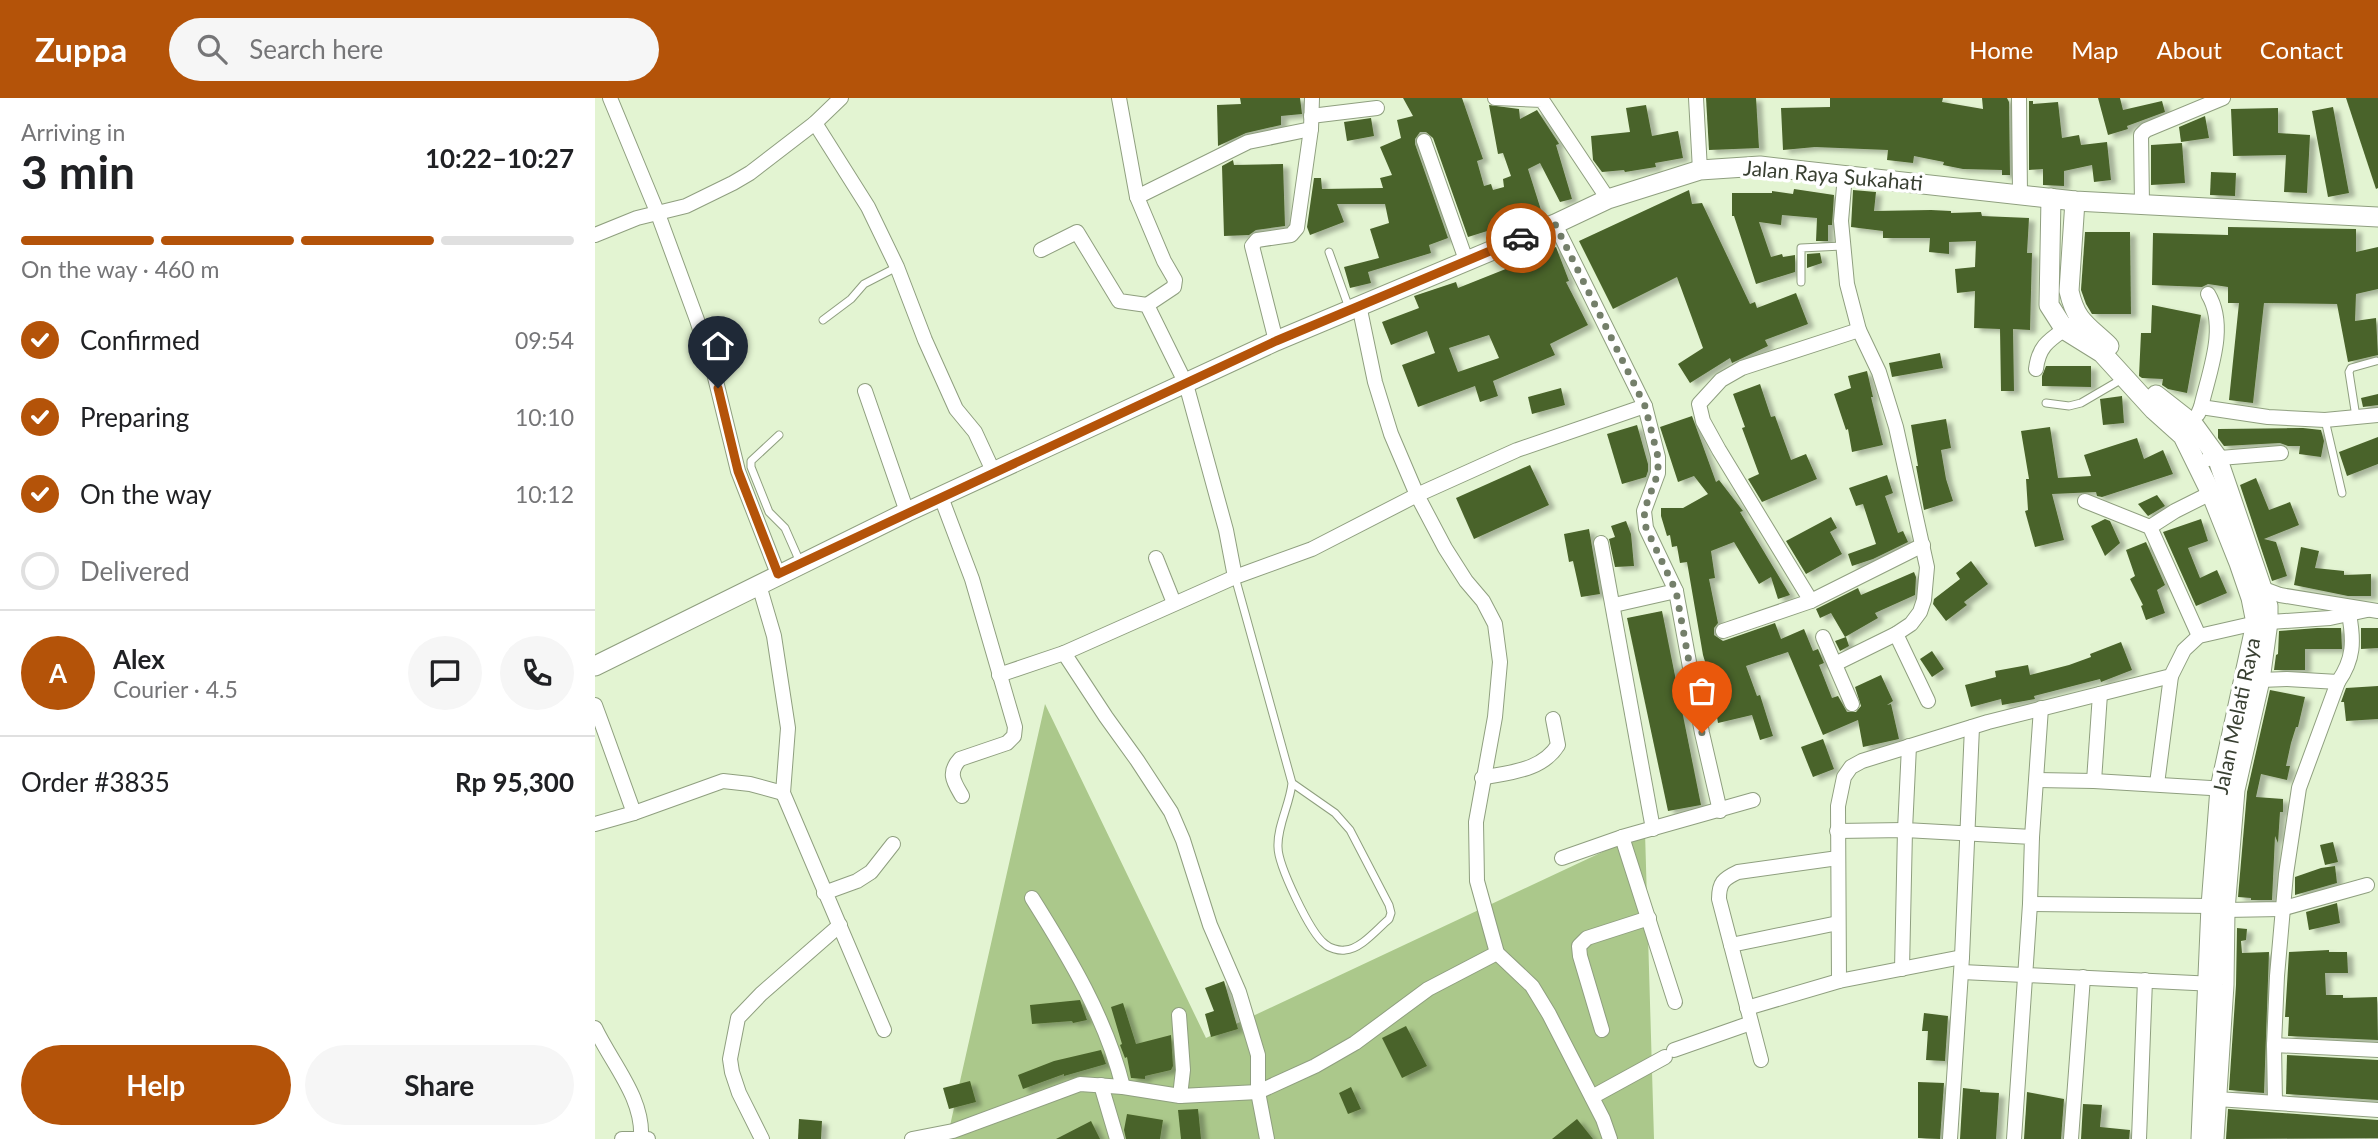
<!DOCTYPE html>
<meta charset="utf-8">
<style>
:root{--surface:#fff;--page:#f6f6f6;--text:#202124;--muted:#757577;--line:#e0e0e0;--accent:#b45309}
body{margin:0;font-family:Lato,sans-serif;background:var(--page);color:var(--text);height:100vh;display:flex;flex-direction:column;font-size:26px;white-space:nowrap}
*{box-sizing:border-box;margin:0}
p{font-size:23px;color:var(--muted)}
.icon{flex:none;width:38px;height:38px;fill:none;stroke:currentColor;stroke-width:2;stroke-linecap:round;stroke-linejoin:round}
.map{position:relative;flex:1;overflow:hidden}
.side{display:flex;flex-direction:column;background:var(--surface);width:595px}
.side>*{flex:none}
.pin{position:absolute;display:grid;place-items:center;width:60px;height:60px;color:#fff;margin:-72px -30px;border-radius:50% 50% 50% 0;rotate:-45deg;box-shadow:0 0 7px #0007}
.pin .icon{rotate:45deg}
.courier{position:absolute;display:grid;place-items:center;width:70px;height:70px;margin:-35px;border:5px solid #b45309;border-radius:50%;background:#fff;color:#222;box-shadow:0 2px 9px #0007}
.head em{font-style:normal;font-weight:700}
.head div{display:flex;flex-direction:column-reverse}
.head{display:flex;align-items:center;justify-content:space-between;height:119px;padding:0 21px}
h1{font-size:46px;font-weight:700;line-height:52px}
.bar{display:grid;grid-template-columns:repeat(4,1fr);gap:10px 7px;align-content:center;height:84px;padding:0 21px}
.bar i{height:9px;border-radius:5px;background:var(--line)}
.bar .current{background:var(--accent)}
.bar p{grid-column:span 4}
.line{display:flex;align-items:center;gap:18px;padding:0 21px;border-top:2px solid var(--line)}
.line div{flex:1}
.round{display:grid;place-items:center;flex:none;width:74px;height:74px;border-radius:37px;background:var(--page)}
ol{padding:0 21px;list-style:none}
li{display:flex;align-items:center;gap:21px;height:77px}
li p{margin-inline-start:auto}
li .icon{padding:7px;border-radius:50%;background:var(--accent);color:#fff;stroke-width:4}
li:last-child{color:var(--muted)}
li i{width:38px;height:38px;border:4px solid var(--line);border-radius:50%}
.cta{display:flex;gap:14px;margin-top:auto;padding:14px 21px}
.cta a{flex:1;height:80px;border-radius:42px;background:var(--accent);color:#fff;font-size:28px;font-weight:700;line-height:80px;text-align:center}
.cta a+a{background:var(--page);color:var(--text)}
header{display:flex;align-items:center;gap:42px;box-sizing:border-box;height:98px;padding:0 35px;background:var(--accent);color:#fff}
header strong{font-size:33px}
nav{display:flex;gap:38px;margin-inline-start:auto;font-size:24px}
.search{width:490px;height:63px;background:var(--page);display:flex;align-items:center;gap:18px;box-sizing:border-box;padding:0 24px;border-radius:38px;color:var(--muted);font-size:26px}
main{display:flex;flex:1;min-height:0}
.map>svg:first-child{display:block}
.forest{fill:#abc88b}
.building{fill:#4a632a;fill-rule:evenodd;filter:url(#shadow)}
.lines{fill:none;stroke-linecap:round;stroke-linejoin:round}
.lane-casing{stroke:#8f9f7f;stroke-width:9}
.street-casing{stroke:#8f9f7f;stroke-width:16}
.secondary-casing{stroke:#8f9f7f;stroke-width:21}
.lane{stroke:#fff;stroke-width:7}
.street{stroke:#fff;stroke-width:14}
.secondary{stroke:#fff;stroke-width:19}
.done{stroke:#747f6a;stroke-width:7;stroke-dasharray:0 12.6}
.route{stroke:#b45309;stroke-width:9}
.labels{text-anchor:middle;stroke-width:7;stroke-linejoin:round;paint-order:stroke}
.street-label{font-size:21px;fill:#394032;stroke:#fff}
</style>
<header>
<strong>Zuppa</strong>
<div class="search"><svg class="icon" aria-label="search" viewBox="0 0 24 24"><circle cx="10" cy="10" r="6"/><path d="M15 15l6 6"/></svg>Search here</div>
<nav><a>Home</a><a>Map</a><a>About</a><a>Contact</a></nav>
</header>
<main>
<section class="side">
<div class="head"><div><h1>3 min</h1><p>Arriving in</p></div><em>10:22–10:27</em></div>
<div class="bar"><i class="current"></i><i class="current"></i><i class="current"></i><i></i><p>On the way · 460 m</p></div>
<ol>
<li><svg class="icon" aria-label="check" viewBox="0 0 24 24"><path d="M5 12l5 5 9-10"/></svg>Confirmed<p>09:54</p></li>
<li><svg class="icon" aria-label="check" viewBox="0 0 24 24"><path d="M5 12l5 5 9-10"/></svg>Preparing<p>10:10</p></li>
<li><svg class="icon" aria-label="check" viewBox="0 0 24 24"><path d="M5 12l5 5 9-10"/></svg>On the way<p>10:12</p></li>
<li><i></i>Delivered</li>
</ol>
<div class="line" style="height:126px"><b class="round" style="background:var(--accent);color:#fff">A</b><div><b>Alex</b><p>Courier · 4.5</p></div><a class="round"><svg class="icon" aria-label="chat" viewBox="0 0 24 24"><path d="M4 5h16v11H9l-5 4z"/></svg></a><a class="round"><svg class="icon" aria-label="phone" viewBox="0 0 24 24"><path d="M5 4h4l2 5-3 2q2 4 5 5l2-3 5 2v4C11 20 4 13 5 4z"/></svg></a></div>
<div class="line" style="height:91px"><div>Order #3835</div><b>Rp 95,300</b></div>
<div class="cta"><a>Help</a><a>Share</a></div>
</section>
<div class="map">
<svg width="1783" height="1041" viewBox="0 0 1783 1041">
<defs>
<filter id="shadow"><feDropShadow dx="6" dy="3.5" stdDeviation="2" flood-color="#0004"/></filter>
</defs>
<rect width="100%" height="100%" fill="#e3f4d2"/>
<path class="forest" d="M450,606L611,940L1050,734L1059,1041H352Z"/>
<g class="building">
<path d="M645,0H705L707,16L686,18V27L651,35L623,48L622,7L646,6Z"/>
<path d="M808,0H867L888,61L882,63L889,88L896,86L898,92L909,89L908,81L916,78L908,55L903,56L894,7L924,11L925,21L942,12L963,44L964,46L961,47L977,101L965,104L945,65L933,71L946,112L902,130L873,139L838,40L831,34H825L820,41V46L853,140L834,147L836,155L773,174L776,185L755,190L749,169L784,160L775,131L794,125L790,106H742L749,124L715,137L712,129L719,80H726L727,91L788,90L785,80L797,77L785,49L806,40L802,22L818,18Z"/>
<path d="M1111,0H1161L1164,50L1114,52Z"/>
<path d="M1235,0H1348L1347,4L1388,11L1387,0H1412L1414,4L1415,77H1407V72L1368,71L1348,67L1349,64L1319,58L1318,65L1292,62L1293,52L1220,49L1188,52L1186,10L1235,9Z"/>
<path d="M1503,0H1525L1528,12L1567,3L1570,14L1532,28L1533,31L1513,37Z"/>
<path d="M1751,0H1783V90L1781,91Z"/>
<path d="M1434,3H1438V6L1463,4L1467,40L1484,37L1486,47L1512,44L1516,82L1499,84L1497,67L1469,73V88L1448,87V71L1434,72Z"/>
<path d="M1051,7L1057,38L1083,33L1088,60L1060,65L1061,69L1030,74L1029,72L1007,74L998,62L996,38L1035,34L1031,10Z"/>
<path d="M1738,9L1754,95L1733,99L1717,13Z"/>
<path d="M1683,10V35L1715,37L1712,95L1689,94L1691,57L1638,58L1636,11Z"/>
<path d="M1610,18L1614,40L1586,44L1584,29Z"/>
<path d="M776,20L779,38L752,43L749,24Z"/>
<path d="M1587,45L1590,85L1556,87V47Z"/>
<path d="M638,62L639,67L688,66L690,128L661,132L654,137L629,138L627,68Z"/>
<path d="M1616,74L1641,75L1640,98L1615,97Z"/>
<path d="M1199,91L1239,97L1237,127H1233V143H1221L1222,120L1187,117L1186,127L1164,124L1176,159L1187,156L1188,159L1200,157V174L1161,186L1139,118H1137V95H1177V93L1198,96Z"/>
<path d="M1094,92L1097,106L1107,105L1155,206L1160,204L1162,210L1201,195L1213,226L1170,242L1173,248L1137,265L1135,260L1095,285L1083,266L1108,250L1082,179L1018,211L984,143Z"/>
<path d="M1258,92L1281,94L1279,113L1336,112L1356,113V115L1386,114L1387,118L1434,120L1432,155H1437L1435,232L1418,231L1419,293H1406L1405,231L1379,230L1380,193L1362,195L1360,171L1380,169L1381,143L1354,144V156L1334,154L1335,140H1288V133L1256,129Z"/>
<path d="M1633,129L1761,131V154L1783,149V191L1761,196L1760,223L1781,220L1783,257L1753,264L1742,206L1669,205L1658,305L1634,302L1644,205H1633V189L1613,186L1607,189L1557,187L1558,135L1633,137Z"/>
<path d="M1490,134H1535L1536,216H1497L1491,206L1486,192Z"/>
<path d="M961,149L974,183L971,184L993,227L955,246L960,257L898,283L903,298L885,304L880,288L823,309L807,267L840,255L832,233L796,247L787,224L824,210L819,198L861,184L863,190L933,162L932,159ZM894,237L904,260L863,274L854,250Z"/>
<path d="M1225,155L1227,165L1212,170V156Z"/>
<path d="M1557,207L1606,217L1592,295L1573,291L1567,287L1568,281L1547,280L1544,278L1546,235H1556Z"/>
<path d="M1345,255L1348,270L1297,279L1294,265Z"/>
<path d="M1451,268H1496V289L1447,288V278Z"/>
<path d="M1272,273L1278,299H1276L1288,347L1257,354L1253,331L1251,332L1239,296L1256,290L1253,278Z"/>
<path d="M1165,286L1176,319L1180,318L1196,362L1211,356L1222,381L1167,404L1153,381L1164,376L1147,330L1150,329L1138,296Z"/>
<path d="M966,290L970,307L937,316L933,299Z"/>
<path d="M1783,296V307L1768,309L1766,300Z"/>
<path d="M1527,298L1529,325L1508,327L1505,301Z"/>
<path d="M1097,318L1121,384L1124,382L1148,413L1145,414L1195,497L1183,501L1176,479L1164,486L1139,444L1116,453L1120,480L1114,481L1123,525L1119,530V537L1128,543L1180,525L1186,541L1209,531L1218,553L1223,551L1229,565L1224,567L1237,600L1243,598L1252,614H1261L1266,608L1260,589L1286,577L1298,603L1292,607L1296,606L1304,641L1268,649L1263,622L1228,637L1193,554L1151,568L1162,598L1165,597L1178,638L1165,642L1157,617L1123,625L1115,580L1108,557L1092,464L1085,465L1082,448L1077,449L1075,437L1072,438L1066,418V410H1088L1113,396L1099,378L1083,384L1065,329Z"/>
<path d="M1351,321L1356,350L1346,352L1351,381L1358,403L1329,412L1321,368H1323L1316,327Z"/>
<path d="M1042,327L1053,366V373L1051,379L1027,386L1012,336Z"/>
<path d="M1455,329L1463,380L1496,378L1489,357L1542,340L1549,361L1568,352L1578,376L1507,399L1502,398L1501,394L1457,396L1469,442L1440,449L1430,413L1433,412L1431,381H1434L1426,333Z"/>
<path d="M1708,330L1726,332L1729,343L1726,359L1704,356L1705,348H1693L1685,345L1629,348L1623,340V331Z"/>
<path d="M1783,339V366L1752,378L1744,354Z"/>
<path d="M935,367L954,407L879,441L861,400Z"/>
<path d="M1292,377L1298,395L1290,398L1303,435L1308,433L1313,444L1278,461L1257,468L1253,456L1281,446L1268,406L1261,408L1254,390Z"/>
<path d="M1661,380L1674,412L1695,404L1704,427L1669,441L1681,444L1692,478L1677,483L1645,387Z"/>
<path d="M1562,397L1570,408L1553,418L1543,406Z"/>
<path d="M1236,419L1242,430L1235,434L1247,456L1211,476L1191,443Z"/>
<path d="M1510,421L1515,423L1525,445L1510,458L1496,428Z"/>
<path d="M1606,421L1613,443L1593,450L1605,480L1622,472L1632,495L1601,508L1568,434Z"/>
<path d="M1031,423L1036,436L1039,468L1020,469L1014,441L1020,439L1016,428Z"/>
<path d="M994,431L1005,496L986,499L978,463L974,464L969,436Z"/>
<path d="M1551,444L1570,487L1562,492L1570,515L1551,522L1546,508L1548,507L1535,481L1540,478L1531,452Z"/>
<path d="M1706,449L1724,453L1720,470L1749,473V477L1776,476V498H1753L1699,487Z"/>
<path d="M1376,463L1393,486L1369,504L1372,507L1351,523L1338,506L1339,501L1365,481L1361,475Z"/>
<path d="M1319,474L1321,479L1320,497L1280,515L1283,520L1250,539L1236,515L1225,520L1221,511L1263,490L1266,497Z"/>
<path d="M1067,513L1106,707L1073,713L1032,520Z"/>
<path d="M1722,530H1746L1747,551H1710V572H1679L1681,557L1683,556L1684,533Z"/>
<path d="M1766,530H1783V550L1766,551Z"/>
<path d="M1251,539L1254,548L1245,553L1240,543Z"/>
<path d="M1526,544L1537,572L1506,584L1505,581L1439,598L1440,601L1407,607L1406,601L1376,609L1370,587L1401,579L1400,573L1433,567L1435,577L1474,567L1496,559L1495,556Z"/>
<path d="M1337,553L1349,571L1337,579L1325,561Z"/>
<path d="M1783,588V621L1751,623L1749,604H1746L1751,590Z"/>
<path d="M1675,592L1710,599L1703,629H1701L1696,645L1691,668H1695L1692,682L1666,676L1661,699L1688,701V714H1685L1683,745L1680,738L1677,802H1656V800L1643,799L1652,694Z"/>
<path d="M1228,641L1239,671L1218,679L1206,649Z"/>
<path d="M1738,744L1743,764L1730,767L1725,747Z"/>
<path d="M1740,768L1742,785L1700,797V779L1726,770Z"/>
<path d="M1742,805L1745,825L1714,832L1711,814Z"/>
<path d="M1642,830L1652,831L1651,842L1646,843L1647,855L1674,854L1669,995L1634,992L1641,887Z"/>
<path d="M1734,852V854H1752L1753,875H1730L1731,897H1748V900L1782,899L1783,942L1693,938L1694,919H1690L1694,854Z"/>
<path d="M629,883L643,931L616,939L610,916L619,913L610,890Z"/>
<path d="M485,902L492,922L478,925L477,923L437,926L435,907Z"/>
<path d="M528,905L541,946L576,937L578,968L576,972L550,978V981L536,980L532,959L530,960L525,947L527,946L516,909Z"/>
<path d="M1329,915L1353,918L1350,963L1331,962L1333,933H1327Z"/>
<path d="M811,928L832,968L807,980L787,940Z"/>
<path d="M506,952L511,966L469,978V976L428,991L423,977L459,963Z"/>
<path d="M1692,957L1783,962V1002L1691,996Z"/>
<path d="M375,983L381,1004L354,1011L348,990Z"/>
<path d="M1323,984L1349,985L1345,1041L1323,1040Z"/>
<path d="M756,989L766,1011L753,1016L744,995Z"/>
<path d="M1368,990L1385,992V994L1404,995L1401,1041H1365Z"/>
<path d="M1432,994L1469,1001L1466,1041H1429Z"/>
<path d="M1488,1006L1507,1007L1505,1029L1535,1032L1534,1041H1486Z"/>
<path d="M603,1011L606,1041H586L583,1012Z"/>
<path d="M1633,1011L1783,1022V1040L1631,1041Z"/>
<path d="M532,1016L568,1022L565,1041H531L529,1032Z"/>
<path d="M204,1021L227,1023L226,1041H203Z"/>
<path d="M982,1021L998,1041H957Z"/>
<path d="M496,1023L505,1041H461Z"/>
</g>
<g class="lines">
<g class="lane-casing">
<g id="lane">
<path d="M734,154L754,210"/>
<path d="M1206,184V150L1247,148"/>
<path d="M228,222L256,201L269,186L302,169"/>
<path d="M1451,305L1474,308L1486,305L1527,281"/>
<path d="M1761,319L1754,274L1756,270L1781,263"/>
<path d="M1730,322L1747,395"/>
<path d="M184,337L156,363V369L174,414L190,430L205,464"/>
<path d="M640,479L697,685C695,706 682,728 683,749C683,767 715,835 730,846C734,850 744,853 750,852C766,851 782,831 794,821L796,815L794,807L755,732L740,715L697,685"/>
</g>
</g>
<g class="street-casing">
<g id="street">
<path d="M15,0L63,116L102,222L119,275L143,373L183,476"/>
<path d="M524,0L542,99L569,163L580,182L579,189L552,207"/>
<path d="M900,0L947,2L1013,101"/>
<path d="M1101,0L1105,72"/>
<path d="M1424,0L1425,96"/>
<path d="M716,18L782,10"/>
<path d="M220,25L273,109L302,169L330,242L361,311L380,334L399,375"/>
<path d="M829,43L871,162"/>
<path d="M542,99L653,44L716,31"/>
<path d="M1547,106L1546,37L1551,32L1628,0"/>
<path d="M960,126L1050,308L1063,359V375L1049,413L1051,430L1081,493L1107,635L1125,713"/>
<path d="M0,137L42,120L91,108L138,85L155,75L220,25L246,0"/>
<path d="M446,152L482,134L524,203L552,207L591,286L631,432L640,479"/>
<path d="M764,207L780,284L796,336L822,397L850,450L871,483L888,503L900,526L905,564L900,619L881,724L882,783L902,855L937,888L954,916L1008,1021L1015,1041"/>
<path d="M681,243L657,148L662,142L696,137L702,130L716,31L717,0"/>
<path d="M1441,271C1444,245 1457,241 1477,226"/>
<path d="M270,293L312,414"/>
<path d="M1606,309L1673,319L1730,322L1783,317"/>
<path d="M1603,316L1606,309C1614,274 1633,229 1613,196"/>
<path d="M1613,361L1686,355"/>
<path d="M346,399L377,481L420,629L419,638L412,645L365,661C352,675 359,684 367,698"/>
<path d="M1490,403L1555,429L1604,538"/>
<path d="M1555,429L1580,413L1616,395"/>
<path d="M1006,445L1058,731"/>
<path d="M561,460L579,505"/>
<path d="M164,487L179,538L193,630L188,695L289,932"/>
<path d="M1669,491L1685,497L1783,513"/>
<path d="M1216,503L1124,352L1108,323L1104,306L1126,282L1147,270L1264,232"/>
<path d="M1019,507L1081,493"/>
<path d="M1128,533L1216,503L1328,447"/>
<path d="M1301,536L1333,603"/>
<path d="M1228,539L1257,606"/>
<path d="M469,555L511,619L542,662L576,714L588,742L615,827L644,894L663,957V994L672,1041"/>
<path d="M1240,566L1301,536L1316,526L1325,514L1329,502L1332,469L1301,329L1284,274L1264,232L1252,186L1246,123L1250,77"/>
<path d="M404,577L469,555L640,479L717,451L822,397L922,352L1050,308"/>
<path d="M1665,582L1692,581L1743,584"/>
<path d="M0,607L39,715"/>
<path d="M1314,648L1310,732L1437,739L1435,806L1419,1041"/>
<path d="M887,680C915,674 947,673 963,647L958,621"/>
<path d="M1442,682L1499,683L1632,691"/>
<path d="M1499,683L1505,596"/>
<path d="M1562,686L1576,578"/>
<path d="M0,726L39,715L128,683L155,686L188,695"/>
<path d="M1242,733L1310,732L1307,871"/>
<path d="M1027,739L1080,904"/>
<path d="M1437,739L1446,610"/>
<path d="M967,760L1027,739L1158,702"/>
<path d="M229,795L262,783L276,774L298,746"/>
<path d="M437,800C474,859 511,920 528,989"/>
<path d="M1435,806L1616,808"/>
<path d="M1630,812L1686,811L1772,787"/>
<path d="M1136,847L1243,825"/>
<path d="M1367,874L1620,886"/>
<path d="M1244,883L1243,708L1249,679L1256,669L1267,663L1393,624L1576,578L1589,552L1604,538L1661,525L1735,520L1772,512"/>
<path d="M1152,910L1244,883L1367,859"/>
<path d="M584,917L588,972L585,998"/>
<path d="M0,930C17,966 49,1000 46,1041"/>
<path d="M1007,932L985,858L984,848L992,840L1054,820"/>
<path d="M1679,947L1783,952"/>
<path d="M1079,952L1156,925"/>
<path d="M1166,962L1124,801C1124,785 1128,781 1143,774L1243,760"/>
<path d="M506,987L522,1041"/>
<path d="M997,999L1070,959"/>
<path d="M1622,1001L1783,1012"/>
<path d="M1680,1004L1679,947L1682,878L1691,776L1704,690L1743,584C1759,561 1759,543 1754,516"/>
<path d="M27,1041H53"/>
<path d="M167,1041L144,995L137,974L135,961L143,920L166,896L245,827"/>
<path d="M317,1041L358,1033L485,986L528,989L585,998L663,994L720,968L760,945L833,891L902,855"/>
<path d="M1355,1041L1367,859L1377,629"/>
<path d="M1476,1041L1488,879"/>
<path d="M1544,1041L1550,882"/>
</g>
</g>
<g class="secondary-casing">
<g id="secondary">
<path d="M1456,100L1454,207L1470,232L1507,255L1559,312L1588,338L1616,395L1644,465L1656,500L1661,525L1625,690L1616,808L1606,1041"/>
<path d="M1480,103L1474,193C1481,224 1492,227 1514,248"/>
<path d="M1561,297L1598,326L1622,359L1673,508V524L1665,582L1640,692L1630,812L1629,887L1619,1041"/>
<path d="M0,568L312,414L681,243L960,126L1013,101L1105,72L1165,68L1480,103L1783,119"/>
</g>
</g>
<use href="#lane" class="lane"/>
<use href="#street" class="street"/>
<use href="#secondary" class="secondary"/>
</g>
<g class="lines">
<path class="done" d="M926,140L960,126L1050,308L1063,359V375L1049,413L1051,430L1081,493L1107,635"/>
<path class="route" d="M123,290L143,373L183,476L681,243L926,140"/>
</g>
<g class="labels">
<g class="street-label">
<text transform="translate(1238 78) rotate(5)" y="7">Jalan Raya Sukahati</text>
<text transform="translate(1642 618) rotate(-78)" y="7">Jalan Melati Raya</text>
</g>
</g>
</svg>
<div class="pin" style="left:1107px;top:635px;background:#ea580c"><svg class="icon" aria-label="bag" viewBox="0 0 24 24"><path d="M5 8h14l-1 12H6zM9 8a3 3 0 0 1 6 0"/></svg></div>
<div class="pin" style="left:123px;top:290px;background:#1f2937"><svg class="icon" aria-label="home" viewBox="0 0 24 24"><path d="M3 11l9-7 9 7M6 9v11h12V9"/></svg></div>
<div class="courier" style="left:926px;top:140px"><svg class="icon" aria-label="car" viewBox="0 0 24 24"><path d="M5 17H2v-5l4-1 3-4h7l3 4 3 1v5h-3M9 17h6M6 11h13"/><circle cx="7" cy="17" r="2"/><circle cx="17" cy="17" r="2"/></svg></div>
</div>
</main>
